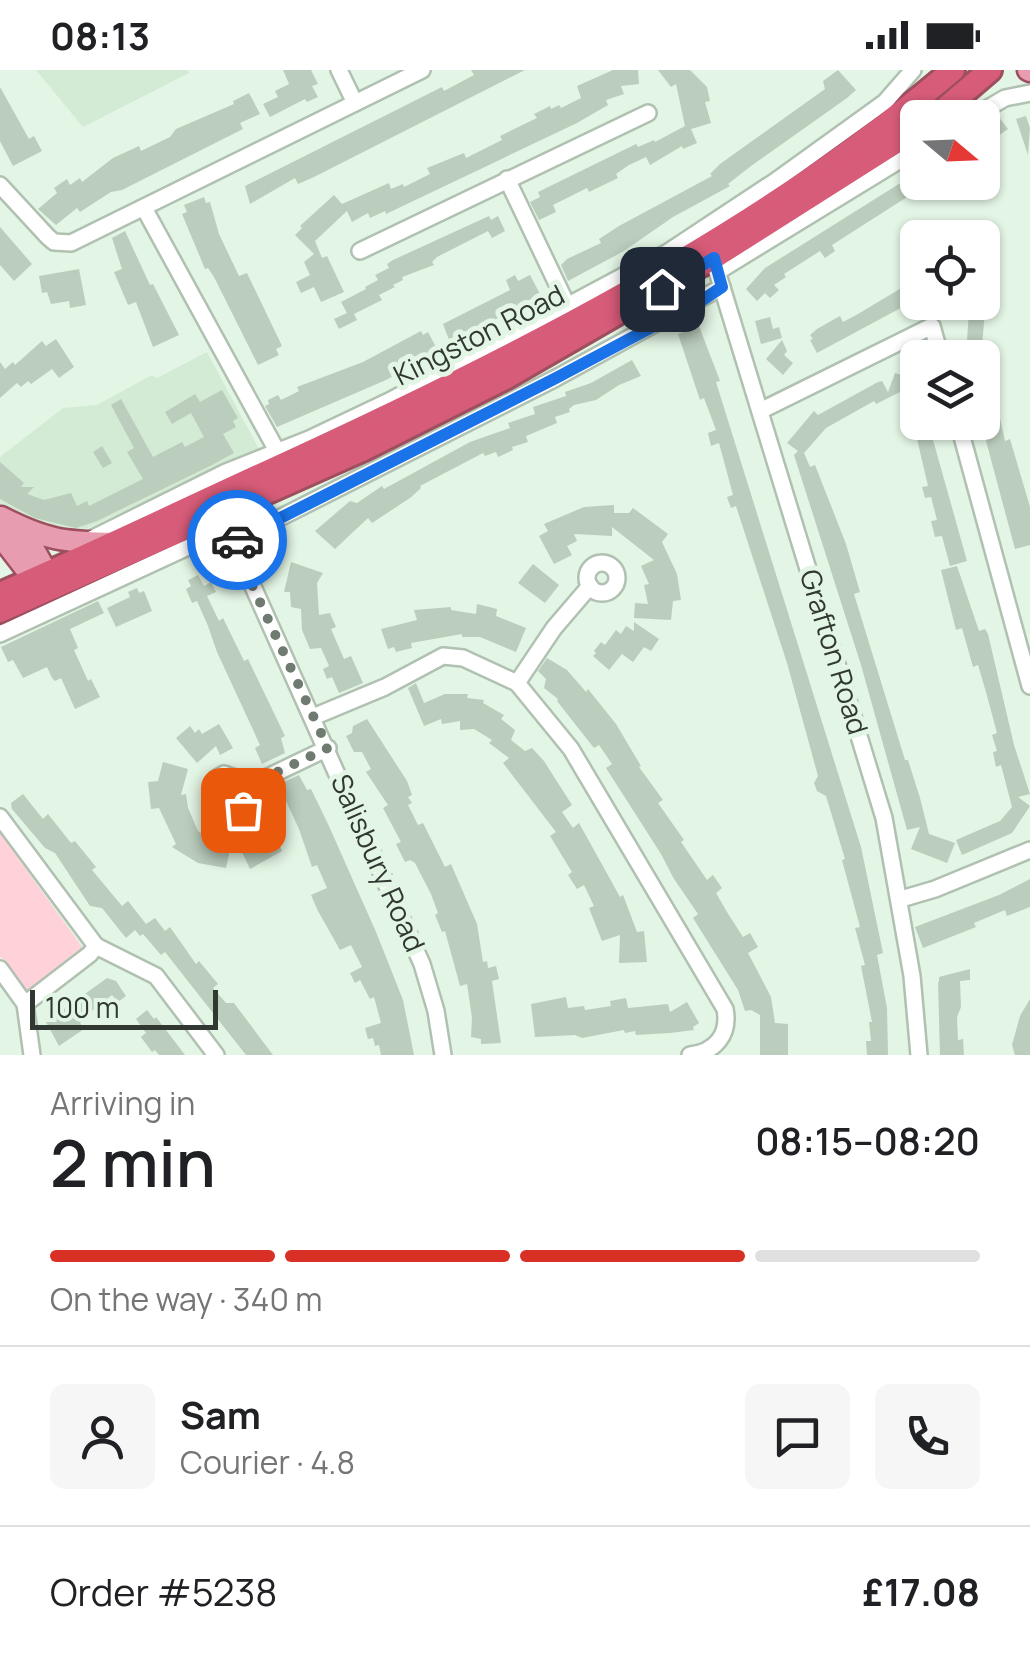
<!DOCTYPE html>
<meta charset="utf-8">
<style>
:root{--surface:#fff;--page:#f6f6f6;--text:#202124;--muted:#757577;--line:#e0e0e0;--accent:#d93025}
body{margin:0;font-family:Manrope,sans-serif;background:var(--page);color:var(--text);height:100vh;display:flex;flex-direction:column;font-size:38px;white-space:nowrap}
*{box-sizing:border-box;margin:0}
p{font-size:32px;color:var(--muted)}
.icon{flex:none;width:55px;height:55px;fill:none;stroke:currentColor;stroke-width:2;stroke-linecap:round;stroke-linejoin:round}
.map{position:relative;height:985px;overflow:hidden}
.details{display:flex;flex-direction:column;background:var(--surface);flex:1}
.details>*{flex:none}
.needle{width:65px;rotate:109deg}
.controls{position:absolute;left:900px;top:30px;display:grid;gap:20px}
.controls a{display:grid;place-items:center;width:100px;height:100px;border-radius:15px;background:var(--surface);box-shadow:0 2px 8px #0004;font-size:50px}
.scale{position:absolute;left:30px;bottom:25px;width:188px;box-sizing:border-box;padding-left:10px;border:5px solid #313832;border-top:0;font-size:28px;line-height:35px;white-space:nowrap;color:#313832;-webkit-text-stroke:8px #e3f5e4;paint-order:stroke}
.pin{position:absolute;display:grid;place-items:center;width:85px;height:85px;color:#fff;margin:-42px;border-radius:20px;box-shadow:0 5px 15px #0006}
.courier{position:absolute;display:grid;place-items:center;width:100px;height:100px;margin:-50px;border:8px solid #1a73e8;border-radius:50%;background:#fff;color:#222;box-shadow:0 2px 12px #0007}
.overview em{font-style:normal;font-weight:600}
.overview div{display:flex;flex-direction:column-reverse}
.overview{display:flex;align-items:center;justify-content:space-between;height:170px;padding:0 50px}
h1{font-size:65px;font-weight:600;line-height:75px}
.bar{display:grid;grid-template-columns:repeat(4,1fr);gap:15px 10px;align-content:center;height:120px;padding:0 50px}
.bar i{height:12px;border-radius:8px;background:var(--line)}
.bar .selected{background:var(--accent)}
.bar p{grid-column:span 4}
.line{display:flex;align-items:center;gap:25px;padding:0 50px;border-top:2px solid var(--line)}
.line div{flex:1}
.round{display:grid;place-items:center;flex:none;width:105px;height:105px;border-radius:15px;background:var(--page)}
.status{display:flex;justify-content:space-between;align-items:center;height:70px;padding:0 50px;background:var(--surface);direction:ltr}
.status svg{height:28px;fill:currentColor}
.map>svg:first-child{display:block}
.built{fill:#d3ebd5}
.green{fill:#fed2d8}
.building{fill:#bbcdbc}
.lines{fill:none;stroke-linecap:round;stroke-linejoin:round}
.minor-casing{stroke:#b0c1b1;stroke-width:20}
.major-casing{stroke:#9d4f60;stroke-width:25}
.highway-casing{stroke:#9d4f60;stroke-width:28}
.minor{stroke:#fff;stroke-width:15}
.major{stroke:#e79daf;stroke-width:20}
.highway{stroke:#d75c79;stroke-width:22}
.done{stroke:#6f7a70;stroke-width:10;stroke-dasharray:0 18}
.route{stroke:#1a73e8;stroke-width:12}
.labels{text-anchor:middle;stroke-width:10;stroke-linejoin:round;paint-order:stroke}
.street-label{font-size:28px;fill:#313832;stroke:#e3f5e4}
</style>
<div class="status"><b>08:13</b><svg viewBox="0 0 49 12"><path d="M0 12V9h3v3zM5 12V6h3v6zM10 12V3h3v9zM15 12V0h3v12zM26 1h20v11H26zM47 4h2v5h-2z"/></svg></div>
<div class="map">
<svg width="1030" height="985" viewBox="0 0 1030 985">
<rect width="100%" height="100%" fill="#e3f5e4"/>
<g class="built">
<path d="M36,0H188L189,3L83,57Z"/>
<path d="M207,282L259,379L70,466L23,455L0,435V387L63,338L97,335L152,305L157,308Z"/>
</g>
<path class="green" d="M0,763L82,877L81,886L29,926L0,886Z"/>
<g class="building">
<path d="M283,0H311L318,14L312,16L318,27L307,32L305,29L270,47L263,34L278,27L275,21L289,14Z"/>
<path d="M471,0H525L314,107L298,114L295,108L250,134L245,116L442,17L444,21L474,5Z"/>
<path d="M613,0H638L639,14L621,16L624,24L606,30L608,35L577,53L386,144L385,141L370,148L368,143L352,152L347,141L315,171L322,188L327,186L344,222L321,232L314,217L301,223L296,212L310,205L304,192L314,184L295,165L302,158L300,156L334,125L342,134L389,113L391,119L403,114L404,117L430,104L427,98L464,83L466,88L502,70L500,66L537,48L534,44L550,36L551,39L559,35L561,38L581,28L577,16Z"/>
<path d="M658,0H690L707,17L710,31L705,32L711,53L691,59L697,73L683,79L682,76L650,95L646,87L629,95L616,104L618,108L589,122L587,118L553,135L556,142L539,150L530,132L540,127L538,122L636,74L638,77L654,70L655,72L685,56L676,14L671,17Z"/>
<path d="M838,0L856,20L847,28L751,96L728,114L730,116L673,147L624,181L568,211L561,195L567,189L601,173L599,169L619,156L712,106L710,104L720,94L825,19L823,11Z"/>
<path d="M0,17L29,69L34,66L42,81L13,96L0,71Z"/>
<path d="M249,23L260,44L240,53L243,59L122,120L111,122L80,142L77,138L56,155L38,139L57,123L54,118L67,109L70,115L80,108L82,112L113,88L139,76L141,81L170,67L176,59L234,34L233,31Z"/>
<path d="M998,46L1008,59L982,77V57Z"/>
<path d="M1026,46L1030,58L1028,85L1016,49Z"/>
<path d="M918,102V120L832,175L835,181L825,188L820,181L784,204L786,207L774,215L779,220L770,228L765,223L757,231L746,219L765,198Z"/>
<path d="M204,127L206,133L210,132L219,164L239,206L247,203L282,276L276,279L279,285L258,295L214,207L208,198L205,199L182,144L187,142L184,135Z"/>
<path d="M489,146L491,150L498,146L505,161L492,168L488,161L437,187L432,192L434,195L402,207L403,210L393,215L395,217L379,225L382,230L354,244L357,250L339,259L334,249L347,243L341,232L366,219L365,217L378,210L375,205L389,198L387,194L393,190Z"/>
<path d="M0,157L32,194L14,211L0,195Z"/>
<path d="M125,161L150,215L153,214L179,265L153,277L136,232L128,235L114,202L122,199L112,168Z"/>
<path d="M79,199L86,235L70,238L69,231L51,234L47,222L42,223L39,206Z"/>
<path d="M515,205L518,211L530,205L540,224L451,275L443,254L510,220L506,210Z"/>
<path d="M918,208V221L910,223L913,228L910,233L817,283L810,270L813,269L810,265L817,259L840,246L843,252L858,244Z"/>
<path d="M969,240L985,241L981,288L966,286Z"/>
<path d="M770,247L773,259L779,257L782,268L761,274L755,251Z"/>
<path d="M699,256L720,311L716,312L861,777L883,883L877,885L887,938L888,985H867L866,971H871L869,952H872L861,896L865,895L855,858L860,857L842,790L845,789L826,726L817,721L814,713L818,706L787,593L736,436L731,438L727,427L733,425L719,373L711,376L708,363L716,360L704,328L700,330L678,264Z"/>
<path d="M421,261L423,265L428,262L438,281L386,310L277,357L265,336L269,334L268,330L278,325L281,330L299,321L297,317L363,292Z"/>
<path d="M56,269L74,297L59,308L52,299L31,314L28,311L21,317L17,313L0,328V292L5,299L13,292L15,295L42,271L46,276Z"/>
<path d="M782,270L787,281L784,285L793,293L783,305L766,289Z"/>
<path d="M982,286H986L1005,371L1010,369L1030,437V475L1015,479L982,356Z"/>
<path d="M632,290L641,306L619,315L596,330L574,335L569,339L570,342L555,347L557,353L526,366L528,372L512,377L513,380L498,387L496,382L485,386L483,383L420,416L421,418L410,428L372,453L368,448L335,479L315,461L350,431L357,433L382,416L384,419L470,372L510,358L508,353L535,344L533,337L566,326L565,322L591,313Z"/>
<path d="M895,303L917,310L912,326L900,322L876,334L874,331L826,358L804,383L810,397L815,395L846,474L860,522L854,524L905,690H908L920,728L929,764L955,773L947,793L911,779L920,757L907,760L861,595L794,385L798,381L787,373L814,341L818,345L878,312L882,311L888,322Z"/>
<path d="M222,320L238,348L233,351L236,357L223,364L234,383L212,395L97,451L76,458L35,448L0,429V392L24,413L21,417H34L27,424L44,430L71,423L77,436L87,431L89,436L143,409L127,382L134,378L111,335L121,329L153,387L182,372L185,377L204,367L191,343L172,354L165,342L195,324L200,332Z"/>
<path d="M913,352H928L967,491L950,496L942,466L935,467L931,451L937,450L931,427L925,428L922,417L928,416Z"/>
<path d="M102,376L112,393L103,398L93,382Z"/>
<path d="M614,435V443H629L633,438L668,464L662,472L677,504L681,530L673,531L671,550L634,548L635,533L648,534L644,515L649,514L641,496L654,490L612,457V466L574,464L577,471L567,476L572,485L554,494L539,466L548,461L544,454L584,437Z"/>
<path d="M291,492L323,503L317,513L319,545L330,543L336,557L331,559L344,589L351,586L363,613L339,623L332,607L327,609L323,599L329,596L321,578L310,579L302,560L301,539L291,537L290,522H284Z"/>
<path d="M533,494L559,515L545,533L518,513Z"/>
<path d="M957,496L979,561L985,559L988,564L1014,675L1030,724L1018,727L1030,736L1012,763L962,785L956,770L1000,751L1012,737L1001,695L996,697L993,682L997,681L992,665L997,663L986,622L978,595L973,597L962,558L956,560L941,500Z"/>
<path d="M198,505L204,516L211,512L216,522L207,526L219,551L223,548L244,591L248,589L285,666L281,668L285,683L262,694L255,678L260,675L217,582L208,556L197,531L192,533L186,519L191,516L188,510Z"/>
<path d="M137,518L139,523L144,521L152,541L116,557L107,538L130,527L128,522Z"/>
<path d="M98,531L104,543L70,559L78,578L74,580L88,611L91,609L100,627L75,639L61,608L55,611L52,608L47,597L23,608L13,590L8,592L1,577Z"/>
<path d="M477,534L497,539L496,546L526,558L516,582L480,567H462V564L411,573L412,578L396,582L394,577L388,579L381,559L417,550L414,540L451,537V540L476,544Z"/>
<path d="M634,552L659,569L651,581L644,577L633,592L622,584L609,600L593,586L596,583L594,581L601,572L605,575L616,560L621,564L626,556L634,561Z"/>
<path d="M547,588L567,600L586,622L588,619L616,654L641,696L639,697L663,730L658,733L684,770L681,772L707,810L713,805L722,818L716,823L727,842L743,867L750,863L758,877L748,883L771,927L775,953L788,954V985H760V945L751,940L745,941L738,920L693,848L698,844L674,809L661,784L606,698L612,694L599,675L594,678L557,631L558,629L544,618L546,609L538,601Z"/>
<path d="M416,613L424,633L445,624H468L467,628L484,630L483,633L504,645L501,649L515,660L511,670L525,681L532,678L544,691L572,735L562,742L573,758L579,753L620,827L623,825L637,862L644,861L647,892L619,893L620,865L602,871L589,838L594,836L584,815L577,819L568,805L572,802L550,766L556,762L503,693L509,688L489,673L492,670L474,659L460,660V651L442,654L441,649L424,656L408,618Z"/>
<path d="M367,649L407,711L412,725L408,727L412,733L408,735L418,755L423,753L445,797L451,794L477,854L483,892L487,891L488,898L496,896L499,909L492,911L501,973L481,974V969L471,967L472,948L467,914L460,916L445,861L442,862L435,845L438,843L431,824L415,793L410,790L405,792L396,774L401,772L383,738L388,735L366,702L371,699L362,682H354L346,666L352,663L353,656Z"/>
<path d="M219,654L233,678L220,685L216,676L197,693L176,668L190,656L195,663L199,659L202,664Z"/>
<path d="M163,692L188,699L181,725L186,724L188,738L198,761L213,771L231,775L226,798L198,793L172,777L176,774L159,738L151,739L148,712L158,711Z"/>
<path d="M299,705L307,720L311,719L328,754L376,862L403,930L414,985H381L379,975L375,976L373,968L368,969L365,958L381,953L374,927L370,929L360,910L355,913L350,903L362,897L351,875L340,880L318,841L311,825L327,818L317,795L312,797L299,759L286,731L282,732L275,716Z"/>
<path d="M23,724L43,749L48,744L71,773L75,771L96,797L92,800L122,836L128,831L146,854L155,848L165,861L170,857L196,894L199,891L218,914L213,918L226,933H234L273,985H246L165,882L161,885L143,864L140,866L135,860L126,868L102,838L90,836L55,783L45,778L12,739L11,733Z"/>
<path d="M268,751L282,781L250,799L236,769Z"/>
<path d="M1030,809V837L1007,846L1005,840L974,853L976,857L923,878L915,857L999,825Z"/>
<path d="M970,899V910L960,911L961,937L957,947L958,970L963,969L964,985H940L938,912L944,911L939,912V907Z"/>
<path d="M107,908L116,911L126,926L118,932L112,925L94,939L80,953L84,959L59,976L46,952Z"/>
<path d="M566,927L568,938L584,936L585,940L611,936L610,931L626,928L628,938L668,934L670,942L687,932L699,953L693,957L694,960L670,963L636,965L635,961L625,963L624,960L582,968L575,965L535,967L531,934Z"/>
<path d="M1030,929V985H1015L1012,975L1020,946Z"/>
<path d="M147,940L154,949L156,947L185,985H159L155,980L152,982L141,967L146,963L136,949Z"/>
</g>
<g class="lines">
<g class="minor-casing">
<g id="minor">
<path d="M339,0L355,33"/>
<path d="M971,48L1005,28L1030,23"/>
<path d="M507,109L568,237"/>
<path d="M0,115L48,167L54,172L71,173L422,0"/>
<path d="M144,138L277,381"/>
<path d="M360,181L648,43"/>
<path d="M713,188L884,748L912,906L919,985"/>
<path d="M717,202L918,79"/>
<path d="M760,341L932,256L941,288"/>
<path d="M958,352L1030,616"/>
<path d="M220,443L422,894L436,941L443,985"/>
<path d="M87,471L226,402L309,369L389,331L668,182L774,112L885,32L913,0"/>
<path d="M232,472L556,308L722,217"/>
<circle cx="602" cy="508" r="15"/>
<path d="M0,564L227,459"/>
<path d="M517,613L554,558L590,516"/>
<path d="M313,647L385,617L443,586L463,588L517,613L571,679L725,939C730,965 715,982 690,985"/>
<path d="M253,714L224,704L217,708L215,716L229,742L236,744L243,740L253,714L328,678"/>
<path d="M0,747L96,876"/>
<path d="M901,829L935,819L1030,780"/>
<path d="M0,899L25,934L90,884L96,876L156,906L216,985"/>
<path d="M25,934L32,985"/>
</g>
</g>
<g class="major-casing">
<g id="major">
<path d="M1028,0L1030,1"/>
<path d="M1,447C46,470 63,472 113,473"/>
<path d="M17,463L35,481L55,517"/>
<path d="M0,466L42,520"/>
</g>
</g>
<g class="highway-casing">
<g id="highway">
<path d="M934,48L990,0"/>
<path d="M0,524C91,485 179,442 269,401C501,295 758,167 953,0"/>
<path d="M0,541L364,379L505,308L713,188L918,58"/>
</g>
</g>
<use href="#minor" class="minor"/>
<use href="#major" class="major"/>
<use href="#highway" class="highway"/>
</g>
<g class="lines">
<path class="done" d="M237,470L232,472L328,678L252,714L243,740"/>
<path class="route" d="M237,470L556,308L701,231L722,217L714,188L662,219"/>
</g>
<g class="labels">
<g class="street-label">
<text transform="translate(479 265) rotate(-27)" y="10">Kingston Road</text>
<text transform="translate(834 582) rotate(73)" y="10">Grafton Road</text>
<text transform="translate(378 793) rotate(66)" y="10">Salisbury Road</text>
</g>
</g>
</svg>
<div class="controls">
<a><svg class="needle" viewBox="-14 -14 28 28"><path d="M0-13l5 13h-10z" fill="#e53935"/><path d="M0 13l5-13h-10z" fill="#757577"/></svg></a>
<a><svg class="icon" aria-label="locate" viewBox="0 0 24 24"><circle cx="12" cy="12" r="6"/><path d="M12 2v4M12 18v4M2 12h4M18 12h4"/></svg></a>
<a><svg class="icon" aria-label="layers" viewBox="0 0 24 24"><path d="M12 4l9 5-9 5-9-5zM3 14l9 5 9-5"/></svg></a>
</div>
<div class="scale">100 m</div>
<div class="pin" style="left:243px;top:740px;background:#ea580c"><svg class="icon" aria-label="bag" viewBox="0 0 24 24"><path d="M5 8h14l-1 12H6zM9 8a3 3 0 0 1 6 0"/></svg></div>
<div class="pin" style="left:662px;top:219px;background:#1f2937"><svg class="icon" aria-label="home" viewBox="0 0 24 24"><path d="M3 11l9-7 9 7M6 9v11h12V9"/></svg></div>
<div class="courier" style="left:237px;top:470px"><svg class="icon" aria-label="car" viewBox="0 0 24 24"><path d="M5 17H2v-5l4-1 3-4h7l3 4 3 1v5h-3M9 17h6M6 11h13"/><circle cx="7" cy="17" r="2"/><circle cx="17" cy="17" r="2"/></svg></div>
</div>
<section class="details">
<div class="overview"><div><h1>2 min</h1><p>Arriving in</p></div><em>08:15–08:20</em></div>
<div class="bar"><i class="selected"></i><i class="selected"></i><i class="selected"></i><i></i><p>On the way · 340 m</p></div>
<div class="line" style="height:180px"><a class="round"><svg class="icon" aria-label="person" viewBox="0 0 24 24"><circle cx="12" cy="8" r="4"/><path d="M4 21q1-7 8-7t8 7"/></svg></a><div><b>Sam</b><p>Courier · 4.8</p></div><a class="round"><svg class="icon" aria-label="chat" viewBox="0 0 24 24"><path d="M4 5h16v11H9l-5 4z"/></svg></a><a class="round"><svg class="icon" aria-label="phone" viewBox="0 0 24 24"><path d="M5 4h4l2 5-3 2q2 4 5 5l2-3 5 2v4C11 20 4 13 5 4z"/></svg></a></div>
<div class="line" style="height:130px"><div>Order #5238</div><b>£17.08</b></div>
</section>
